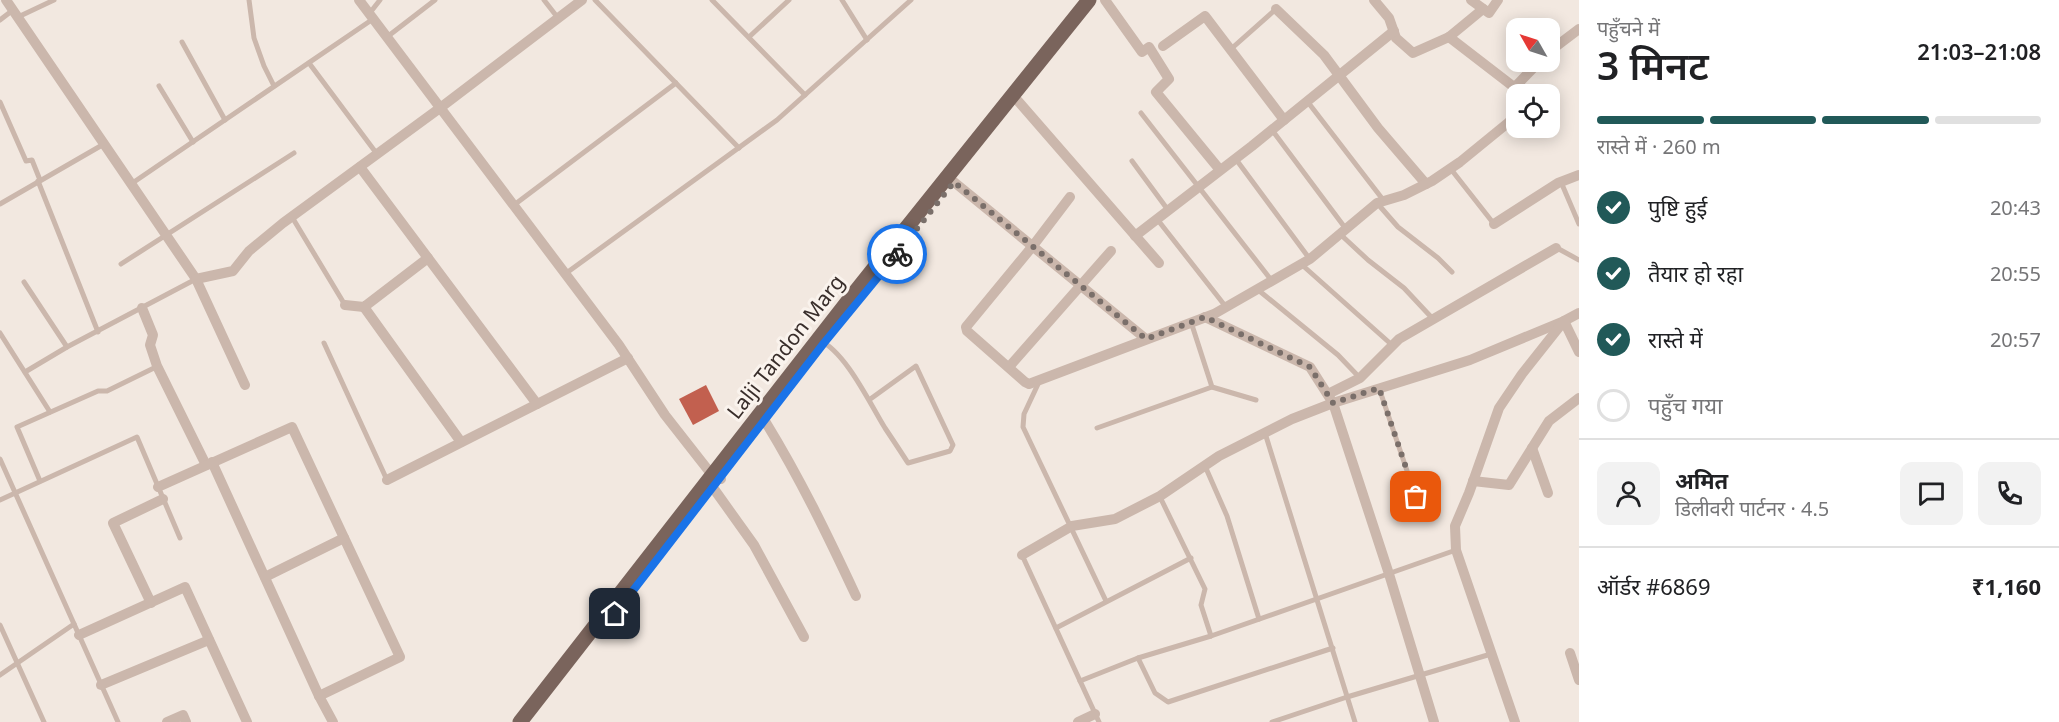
<!DOCTYPE html>
<html lang="hi">
<meta charset="utf-8">
<style>
:root{--surface:#fff;--page:#f2f2f2;--text:#202124;--muted:#757577;--line:#e0e0e0;--accent:#215958}
body{margin:0;font-family:"Noto Sans","Noto Sans Devanagari",sans-serif;background:var(--page);color:var(--text);height:100vh;display:flex;flex-direction:column;font-size:22px;white-space:nowrap}
*{box-sizing:border-box;margin:0}
p{font-size:20px;color:var(--muted)}
.icon{flex:none;width:33px;height:33px;fill:none;stroke:currentColor;stroke-width:2;stroke-linecap:round;stroke-linejoin:round}
.map{position:relative;flex:1;overflow:hidden}
.details{display:flex;flex-direction:column;background:var(--surface);width:480px}
.details>*{flex:none}
.needle{width:39px;rotate:309deg}
.tools{position:absolute;left:1506px;top:18px;display:grid;gap:12px}
.tools a{display:grid;place-items:center;width:54px;height:54px;border-radius:12px;background:var(--surface);box-shadow:0 3px 15px #0003;font-size:30px}
.pin{position:absolute;display:grid;place-items:center;width:51px;height:51px;color:#fff;margin:-26px;border-radius:12px;box-shadow:0 3px 9px #0006}
.courier{position:absolute;display:grid;place-items:center;width:60px;height:60px;margin:-30px;border:4px solid #1a73e8;border-radius:50%;background:#fff;color:#222;box-shadow:0 2px 8px #0007}
.head em{font-style:normal;font-weight:600}
.head div{display:flex;flex-direction:column-reverse}
.head{display:flex;align-items:center;justify-content:space-between;height:102px;padding:0 18px}
h1{font-size:39px;font-weight:600;line-height:45px}
.bar{display:grid;grid-template-columns:repeat(4,1fr);gap:9px 6px;align-content:center;height:72px;padding:0 18px}
.bar i{height:8px;border-radius:4px;background:var(--line)}
.bar .current{background:var(--accent)}
.bar p{grid-column:span 4}
.line{display:flex;align-items:center;gap:15px;padding:0 18px;border-top:2px solid var(--line)}
.line div{flex:1}
.round{display:grid;place-items:center;flex:none;width:63px;height:63px;border-radius:12px;background:var(--page)}
ol{padding:0 18px;list-style:none}
li{display:flex;align-items:center;gap:18px;height:66px}
li p{margin-inline-start:auto}
li .icon{padding:6px;border-radius:50%;background:var(--accent);color:#fff;stroke-width:4}
li:last-child{color:var(--muted)}
li i{width:33px;height:33px;border:3px solid var(--line);border-radius:50%}
main{display:flex;flex:1;min-height:0}
.map>svg:first-child{display:block}
.building{fill:#c2604f}
.lines{fill:none;stroke-linecap:round;stroke-linejoin:round}
.service{stroke:#cbb7ac;stroke-width:5}
.minor{stroke:#cbb7ac;stroke-width:10}
.primary{stroke:#7a645c;stroke-width:15}
.done{stroke:#7a6f6a;stroke-width:6;stroke-dasharray:0 10.8}
.route{stroke:#1a73e8;stroke-width:8}
.labels{text-anchor:middle;stroke-width:6;stroke-linejoin:round;paint-order:stroke}
.street-label{font-size:21px;fill:#392e2b;stroke:#faf3ed}
</style>
<main>
<div class="map">
<svg width="1579" height="722" viewBox="0 0 1579 722">
<rect width="100%" height="100%" fill="#f2e8e0"/>
<path class="building" d="M706,385L719,411L693,425L679,399Z"/>
<g class="lines">
<g class="service">
<path d="M249,0L254,38L264,66L274,86"/>
<path d="M544,0L558,18"/>
<path d="M595,0L739,148"/>
<path d="M712,0L805,95"/>
<path d="M842,0L867,40"/>
<path d="M369,14L380,0"/>
<path d="M18,17L54,0"/>
<path d="M0,20L13,10"/>
<path d="M387,37L435,0"/>
<path d="M749,37L789,0"/>
<path d="M182,42L225,120"/>
<path d="M1231,49L1276,9"/>
<path d="M309,63L377,154"/>
<path d="M159,86L193,142"/>
<path d="M1307,101L1384,201"/>
<path d="M0,102L26,161L32,160L40,180"/>
<path d="M1141,113L1272,281"/>
<path d="M1272,130L1346,229"/>
<path d="M1235,158L1309,258"/>
<path d="M1132,161L1168,210"/>
<path d="M1450,168L1494,224"/>
<path d="M38,181L98,332"/>
<path d="M1561,182L1579,224"/>
<path d="M131,184L373,19"/>
<path d="M1377,203L1398,227L1438,258L1452,272"/>
<path d="M0,204L104,144"/>
<path d="M514,205L676,83"/>
<path d="M292,217L345,305"/>
<path d="M1157,219L1226,307"/>
<path d="M1340,234L1368,260L1404,288L1433,319"/>
<path d="M1557,248L1579,260"/>
<path d="M121,264L294,153"/>
<path d="M1301,264L1392,345"/>
<path d="M565,274L777,120L911,0"/>
<path d="M24,282L67,347"/>
<path d="M1257,289L1338,355L1360,378"/>
<path d="M1191,322L1212,387L1256,400"/>
<path d="M0,333L50,412"/>
<path d="M819,340C846,352 870,404 885,428C893,440 901,452 908,463L950,451L953,445L916,366L869,400"/>
<path d="M324,343L387,480"/>
<path d="M25,372L67,347L196,279"/>
<path d="M1039,382L1024,414L1023,427L1106,601"/>
<path d="M1379,388L1423,518"/>
<path d="M1097,428L1212,387"/>
<path d="M1265,433L1355,722"/>
<path d="M0,459L118,722"/>
<path d="M1205,466L1227,516L1259,619"/>
<path d="M40,481L17,427L98,391H107L156,367"/>
<path d="M1160,497L1205,589L1201,605L1211,636"/>
<path d="M0,500L137,437L180,538"/>
<path d="M1022,555L1099,722"/>
<path d="M0,625L44,722"/>
<path d="M1056,628L1191,558"/>
<path d="M1138,658L1155,693L1168,702L1333,648"/>
<path d="M0,675L74,624"/>
<path d="M1080,681L1138,658L1211,636L1456,550"/>
<path d="M1272,722L1347,697L1491,654"/>
</g>
<g class="minor">
<path d="M6,0L196,279L245,385"/>
<path d="M359,0L619,345L665,415L712,475L721,479"/>
<path d="M1105,0L1142,52L1149,47L1169,79L1156,92L1220,170"/>
<path d="M1374,0L1389,18L1396,38L1413,53L1449,37L1483,9"/>
<path d="M1471,0L1489,13L1498,0"/>
<path d="M1276,9L1324,55L1378,128L1426,184"/>
<path d="M1449,37L1523,94"/>
<path d="M1163,46L1205,16L1284,120"/>
<path d="M1550,51L1579,29"/>
<path d="M1514,88L1539,62"/>
<path d="M1018,101L1159,263"/>
<path d="M360,167L537,404"/>
<path d="M954,182L1146,339"/>
<path d="M1070,197L1032,247L966,327L967,331L1025,382L1029,384L1214,314L1310,259L1377,203L1404,195L1432,181L1460,162L1509,122L1516,112"/>
<path d="M1494,224L1558,183L1579,175"/>
<path d="M1135,236L1252,146L1394,31"/>
<path d="M196,279L233,271L249,251L283,223L440,108L582,0"/>
<path d="M345,305L364,307L428,258"/>
<path d="M364,307L461,442"/>
<path d="M142,308L153,335L150,345L157,366L206,465"/>
<path d="M1205,317L1310,367L1333,403L1389,574L1434,722"/>
<path d="M1009,367L1111,251"/>
<path d="M1328,394L1360,378L1399,339L1556,248"/>
<path d="M765,421C800,478 828,536 856,596"/>
<path d="M1532,448L1548,493"/>
<path d="M212,462L319,696L333,722"/>
<path d="M387,480L628,358"/>
<path d="M1473,481L1509,485L1549,421L1579,398"/>
<path d="M158,487L292,427L400,657L319,696"/>
<path d="M714,489L754,545L804,637"/>
<path d="M1022,555L1072,526L1115,519L1160,496L1219,456L1292,419L1333,403L1470,360L1564,321L1579,313"/>
<path d="M265,577L344,538"/>
<path d="M151,603L113,523L163,499"/>
<path d="M79,635L185,587L247,722"/>
<path d="M1570,653L1579,680"/>
<path d="M101,685L209,640"/>
<path d="M167,722L183,715L186,722"/>
<path d="M1078,722L1095,714"/>
<path d="M1515,722L1456,550L1455,526L1469,493L1499,408L1522,374L1564,321L1579,352"/>
</g>
<path class="primary" d="M520,722L855,292L1089,0"/>
</g>
<g class="lines">
<path class="done" d="M897,254L954,182L1146,339L1205,317L1310,367L1333,403L1379,388L1416,497"/>
<path class="route" d="M615,614L824,343L897,254"/>
</g>
<g class="labels">
<g class="street-label">
<text transform="translate(786 347) rotate(-52)" y="7">Lalji Tandon Marg</text>
</g>
</g>
</svg>
<div class="tools">
<a><svg class="needle" viewBox="-14 -14 28 28"><path d="M0-13l5 13h-10z" fill="#e53935"/><path d="M0 13l5-13h-10z" fill="#757577"/></svg></a>
<a><svg class="icon" aria-label="locate" viewBox="0 0 24 24"><circle cx="12" cy="12" r="6"/><path d="M12 2v4M12 18v4M2 12h4M18 12h4"/></svg></a>
</div>
<div class="pin" style="left:1416px;top:497px;background:#ea580c"><svg class="icon" aria-label="bag" viewBox="0 0 24 24"><path d="M5 8h14l-1 12H6zM9 8a3 3 0 0 1 6 0"/></svg></div>
<div class="pin" style="left:615px;top:614px;background:#1f2937"><svg class="icon" aria-label="home" viewBox="0 0 24 24"><path d="M3 11l9-7 9 7M6 9v11h12V9"/></svg></div>
<div class="courier" style="left:897px;top:254px"><svg class="icon" aria-label="bike" viewBox="0 0 24 24"><circle cx="6" cy="16" r="4"/><circle cx="18" cy="16" r="4"/><path d="M6 16l4-8h5l3 8M10 8l3 8H6M13 5h3"/></svg></div>
</div>
<section class="details">
<div class="head"><div><h1>3 मिनट</h1><p>पहुँचने में</p></div><em>21:03–21:08</em></div>
<div class="bar"><i class="current"></i><i class="current"></i><i class="current"></i><i></i><p>रास्ते में · 260 m</p></div>
<ol>
<li><svg class="icon" aria-label="check" viewBox="0 0 24 24"><path d="M5 12l5 5 9-10"/></svg>पुष्टि हुई<p>20:43</p></li>
<li><svg class="icon" aria-label="check" viewBox="0 0 24 24"><path d="M5 12l5 5 9-10"/></svg>तैयार हो रहा<p>20:55</p></li>
<li><svg class="icon" aria-label="check" viewBox="0 0 24 24"><path d="M5 12l5 5 9-10"/></svg>रास्ते में<p>20:57</p></li>
<li><i></i>पहुँच गया</li>
</ol>
<div class="line" style="height:108px"><a class="round"><svg class="icon" aria-label="person" viewBox="0 0 24 24"><circle cx="12" cy="8" r="4"/><path d="M4 21q1-7 8-7t8 7"/></svg></a><div><b>अमित</b><p>डिलीवरी पार्टनर · 4.5</p></div><a class="round"><svg class="icon" aria-label="chat" viewBox="0 0 24 24"><path d="M4 5h16v11H9l-5 4z"/></svg></a><a class="round"><svg class="icon" aria-label="phone" viewBox="0 0 24 24"><path d="M5 4h4l2 5-3 2q2 4 5 5l2-3 5 2v4C11 20 4 13 5 4z"/></svg></a></div>
<div class="line" style="height:78px"><div>ऑर्डर #6869</div><b>₹1,160</b></div>
</section>
</main>
